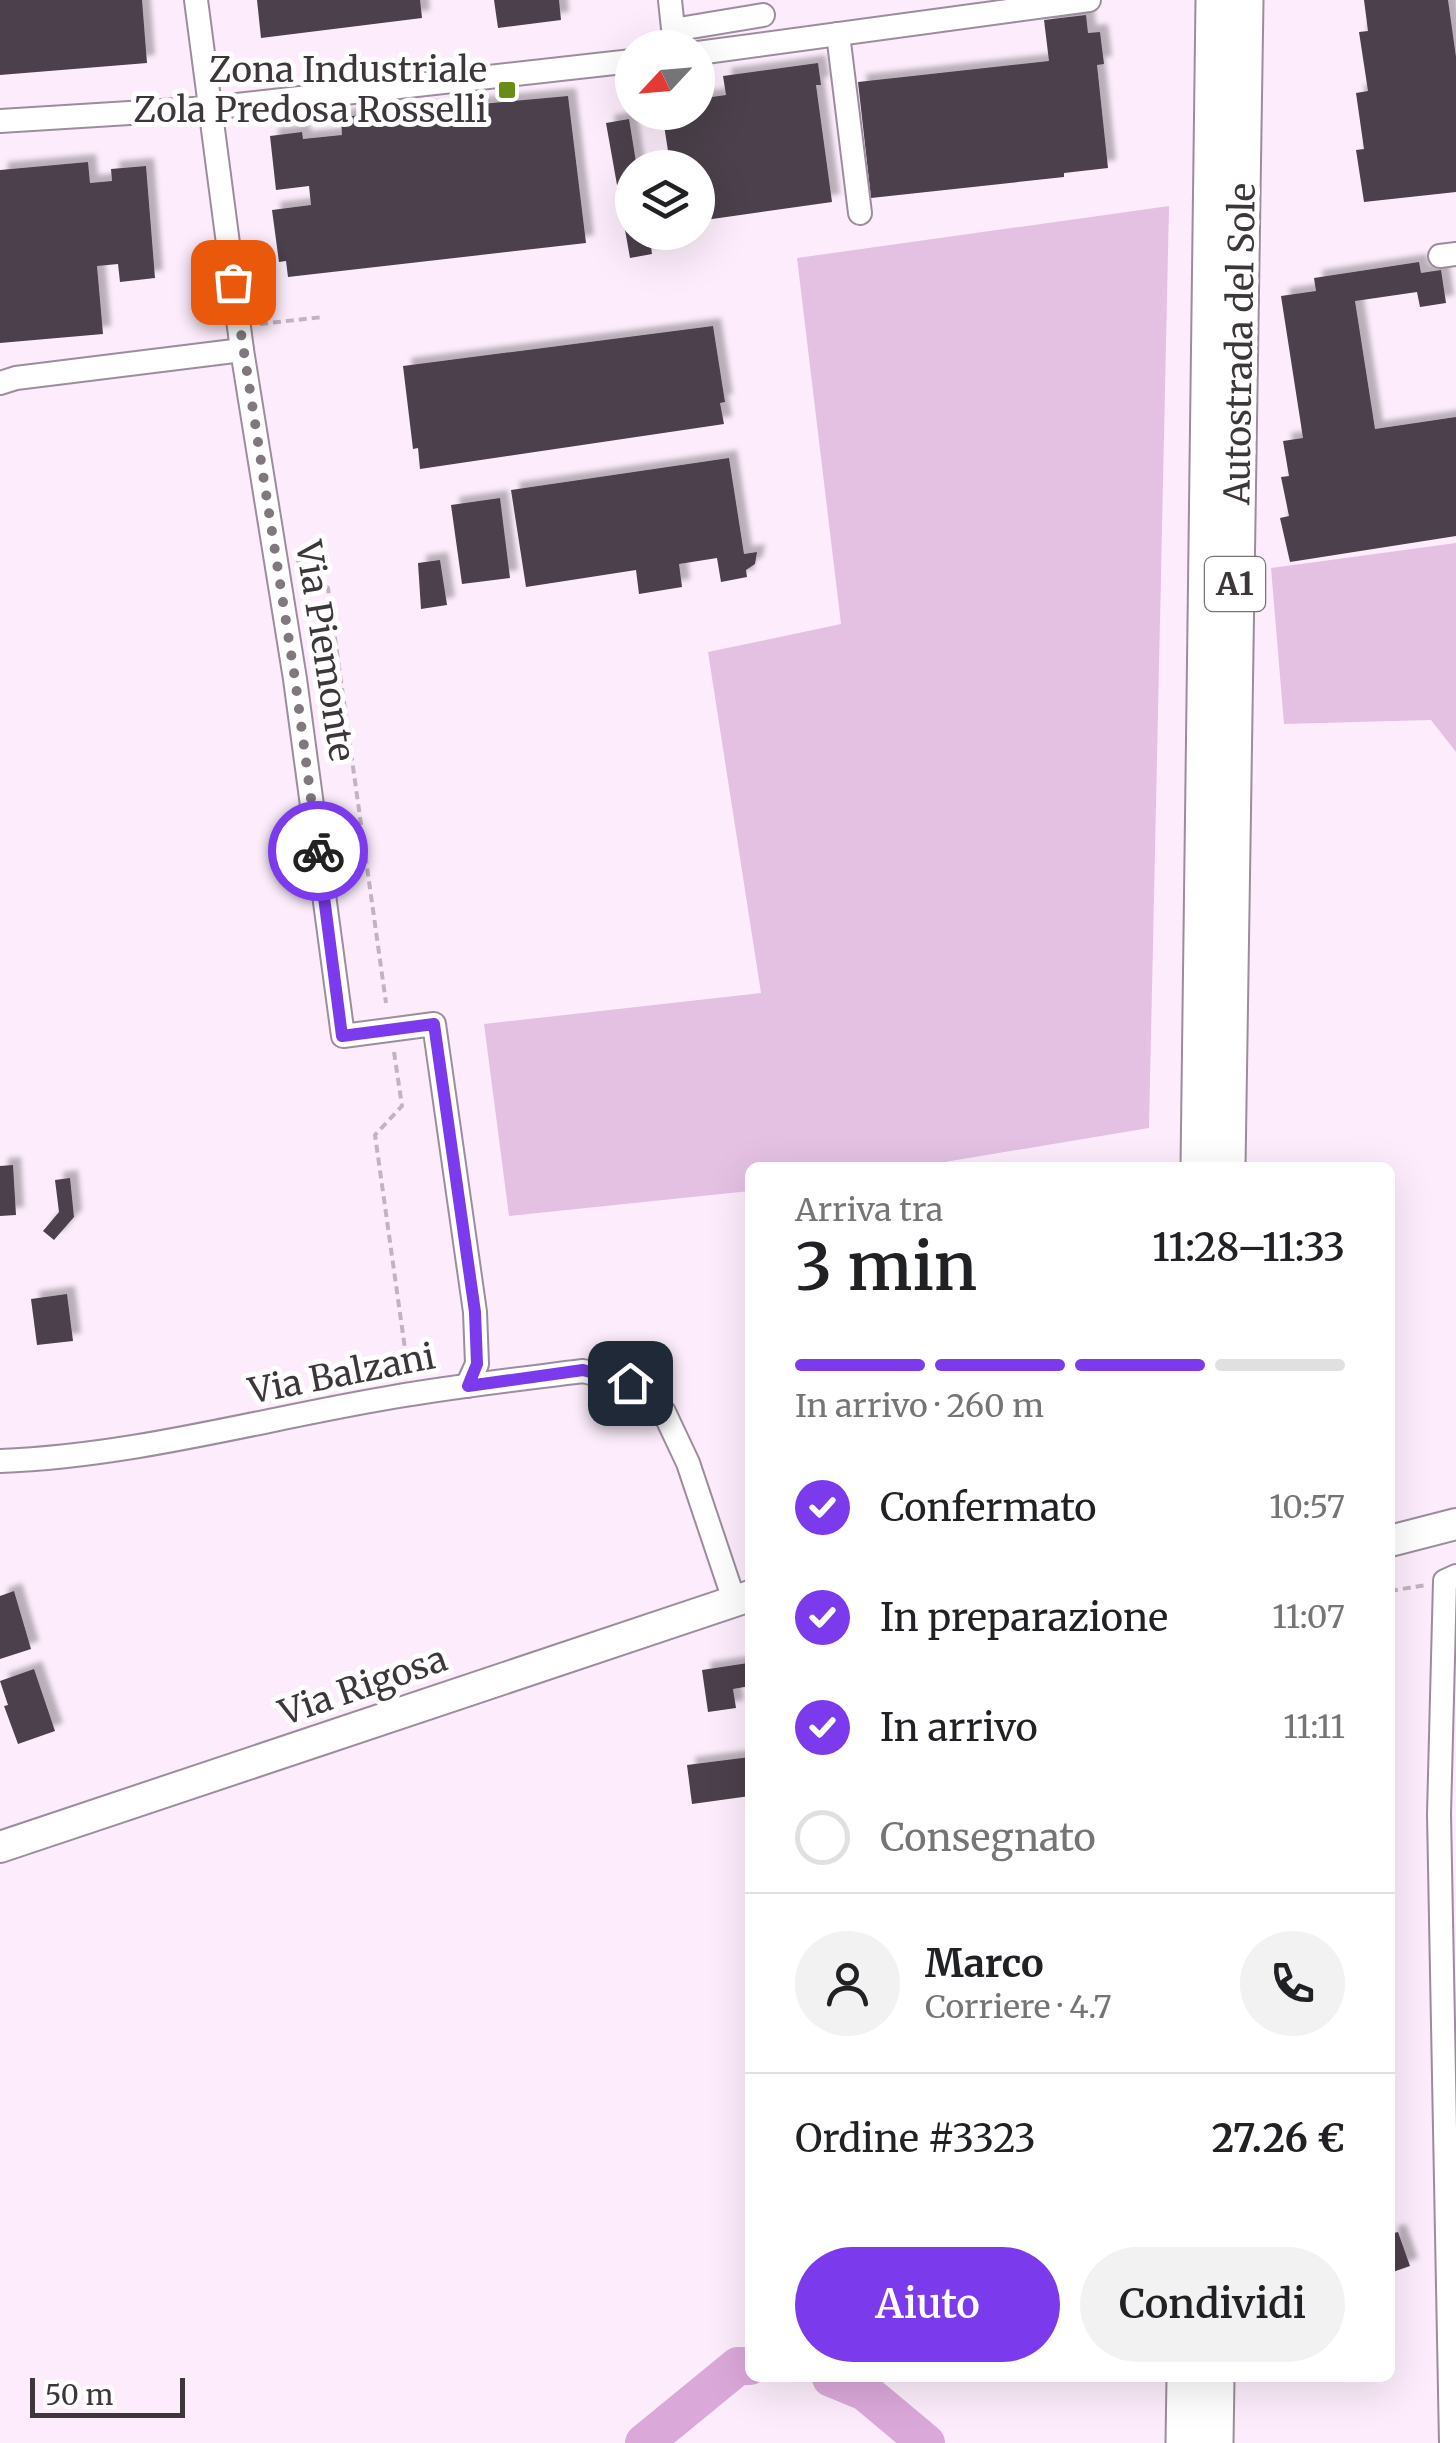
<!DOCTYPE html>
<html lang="it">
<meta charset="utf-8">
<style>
:root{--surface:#fff;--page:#f2f2f2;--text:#202124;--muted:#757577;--line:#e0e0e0;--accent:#7c3aed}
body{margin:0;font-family:Merriweather,serif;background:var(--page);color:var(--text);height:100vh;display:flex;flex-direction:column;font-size:38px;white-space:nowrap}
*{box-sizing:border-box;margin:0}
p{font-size:32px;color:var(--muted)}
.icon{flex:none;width:55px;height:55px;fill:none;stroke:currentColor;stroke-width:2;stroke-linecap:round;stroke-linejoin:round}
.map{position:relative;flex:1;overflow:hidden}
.drawer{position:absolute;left:745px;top:1162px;width:650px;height:1220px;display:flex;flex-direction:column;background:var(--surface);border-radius:15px;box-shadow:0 10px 40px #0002}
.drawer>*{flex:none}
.needle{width:65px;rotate:244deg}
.fabs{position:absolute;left:615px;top:30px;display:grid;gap:20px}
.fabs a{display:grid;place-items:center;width:100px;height:100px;border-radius:50%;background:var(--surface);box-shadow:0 10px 40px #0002;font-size:50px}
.scale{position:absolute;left:30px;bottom:25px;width:155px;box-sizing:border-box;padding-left:10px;border:5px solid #3d373c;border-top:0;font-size:28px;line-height:35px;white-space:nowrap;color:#3d373c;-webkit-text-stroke:8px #fff;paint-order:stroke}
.pin{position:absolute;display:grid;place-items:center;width:85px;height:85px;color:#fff;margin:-42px;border-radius:20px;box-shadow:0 5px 15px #0006}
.courier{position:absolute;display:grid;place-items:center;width:100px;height:100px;margin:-50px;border:8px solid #7c3aed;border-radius:50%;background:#fff;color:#222;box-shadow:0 2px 12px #0007}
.overview em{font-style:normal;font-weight:600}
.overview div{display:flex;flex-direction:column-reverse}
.overview{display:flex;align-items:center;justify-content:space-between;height:170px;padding:0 50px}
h1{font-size:65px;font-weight:600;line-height:75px}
.bar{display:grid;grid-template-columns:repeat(4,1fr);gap:15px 10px;align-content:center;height:120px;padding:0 50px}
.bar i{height:12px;border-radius:8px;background:var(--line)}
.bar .selected{background:var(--accent)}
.bar p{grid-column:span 4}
.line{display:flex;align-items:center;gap:25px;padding:0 50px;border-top:2px solid var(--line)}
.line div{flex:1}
.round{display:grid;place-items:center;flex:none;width:105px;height:105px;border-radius:52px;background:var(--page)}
ol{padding:0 50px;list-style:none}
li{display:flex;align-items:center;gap:30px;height:110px}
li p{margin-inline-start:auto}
li .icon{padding:10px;border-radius:50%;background:var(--accent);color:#fff;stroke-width:4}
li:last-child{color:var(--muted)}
li i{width:55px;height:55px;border:5px solid var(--line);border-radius:50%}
.button{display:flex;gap:20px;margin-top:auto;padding:20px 50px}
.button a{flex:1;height:115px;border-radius:60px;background:var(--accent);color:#fff;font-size:40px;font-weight:600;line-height:115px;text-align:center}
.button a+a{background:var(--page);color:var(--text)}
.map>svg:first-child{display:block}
.green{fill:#e4c1e3}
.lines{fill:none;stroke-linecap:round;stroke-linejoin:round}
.river{stroke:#dba8da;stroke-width:38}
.building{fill:#4b3f4b;filter:url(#shadow)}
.minor-casing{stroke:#9b8d9b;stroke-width:26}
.major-casing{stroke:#9b8d9b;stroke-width:34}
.highway-casing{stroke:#9b8d9b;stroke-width:39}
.path{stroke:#c1b4c0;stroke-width:4;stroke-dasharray:8 5;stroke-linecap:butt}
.minor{stroke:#fff;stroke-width:22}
.major{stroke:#fff;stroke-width:30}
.highway{stroke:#fff;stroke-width:35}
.done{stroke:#80777f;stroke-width:10;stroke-dasharray:0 18}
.route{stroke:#7c3aed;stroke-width:12}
.poi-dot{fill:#688d17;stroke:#fff;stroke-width:4}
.labels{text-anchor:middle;stroke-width:10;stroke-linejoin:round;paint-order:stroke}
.shield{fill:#fff;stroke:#777376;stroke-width:2.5}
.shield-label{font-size:32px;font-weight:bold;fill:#3d373c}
.poi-label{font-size:35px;fill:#3d373c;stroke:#fff;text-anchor:end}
.street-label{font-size:35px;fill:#3d373c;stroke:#fff}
</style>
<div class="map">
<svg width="1456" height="2443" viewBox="0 0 1456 2443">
<defs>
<filter id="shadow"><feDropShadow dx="8" dy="-8" stdDeviation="2.5" flood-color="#0004"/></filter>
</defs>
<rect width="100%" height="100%" fill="#fdedfc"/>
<g class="green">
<path d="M1169,206L1149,1128L915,1167L750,1168V1191L509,1216L484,1024L761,993L708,652L841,624L797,258Z"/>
<path d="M1456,543V752L1431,720L1284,724L1271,568Z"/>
</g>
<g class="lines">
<g class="river">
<path d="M831,2378L865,2392L926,2443"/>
<path d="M644,2443L738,2366H750"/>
</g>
</g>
<g class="building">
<path d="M0,0H142L147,63L0,75Z"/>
<path d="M257,0H420L422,18L261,38Z"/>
<path d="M494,0H559L561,20L498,28Z"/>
<path d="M1364,0H1448L1456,57V192L1364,202L1356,150L1364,149L1356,93L1368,91L1359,32L1368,31Z"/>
<path d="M1086,15L1088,33L1100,32L1104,64L1097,65L1108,168L1064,173V177L871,198L858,82L1049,61L1044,20Z"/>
<path d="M818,63L821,85H816L832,202L698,221V168H690V161L670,164L662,112H698V99L726,95L723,76Z"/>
<path d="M568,96L586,243L288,277L286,261L279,262L272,210L311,205L309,186L276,190L270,136L302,132L303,139L342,135L341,117Z"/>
<path d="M629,119L637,168H632V232H649L652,254L630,258L606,123Z"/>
<path d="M88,162L90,183L112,181L111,169L146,166L155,278L120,282L118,264L97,266L103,334L0,343V170Z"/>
<path d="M1419,262L1421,273L1441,270L1446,303L1420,307L1417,292L1355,301L1375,429L1456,417V536L1290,562L1280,518L1289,516L1281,477L1289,476L1283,441L1303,438L1281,296L1316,291L1314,278Z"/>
<path d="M713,326L725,402L720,403L724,424L420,469L418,448L413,449L403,366Z"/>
<path d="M729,458L744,554L757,552L755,564L746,570L747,577L721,582L717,558L679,564L682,587L639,594L636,570L526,587L511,490Z"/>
<path d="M500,498L510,578L462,584L451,505Z"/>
<path d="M440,560L447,605L421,609L418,563Z"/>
<path d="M13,1165L16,1215L0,1216V1166Z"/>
<path d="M70,1178L74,1217L54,1240L43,1231L59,1212L55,1180Z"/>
<path d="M67,1294L73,1341L37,1345L31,1299Z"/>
<path d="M14,1591L31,1649L0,1659V1596Z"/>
<path d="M748,1663L750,1686L733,1689L736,1708L708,1712L702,1670Z"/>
<path d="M34,1669L55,1731L18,1744L4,1706L8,1705L0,1681Z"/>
<path d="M750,1757V1796L692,1804L687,1765Z"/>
<path d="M1398,2232L1410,2266L1390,2273V2234Z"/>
</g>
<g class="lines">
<g class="minor-casing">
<g id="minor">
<path d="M196,0L242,350L295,679L343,1036L434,1024L475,1312L477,1364L467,1386"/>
<path d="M670,0L675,48"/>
<path d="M673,30L763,15"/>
<path d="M838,34L860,213"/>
<path d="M698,53L1089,0"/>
<path d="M0,121L210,108L632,61"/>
<path d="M1440,256L1456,254"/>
<path d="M0,383L16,378L242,350"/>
<path d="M0,1461C134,1456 262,1419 393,1397C456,1386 520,1379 583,1371L630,1383L664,1412L688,1463L734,1600"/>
<path d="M1451,2443L1439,1814L1445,1581L1456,1576"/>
</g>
</g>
<g class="major-casing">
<g id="major">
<path d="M1390,1541L1456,1524"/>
<path d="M0,1847L750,1596"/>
</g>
</g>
<g class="highway-casing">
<g id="highway">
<path d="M1199,1168L1214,0"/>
<path d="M1227,1168L1245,0"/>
<path d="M1184,2443L1185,2378"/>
<path d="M1215,2443L1216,2378"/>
</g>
</g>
<g class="path">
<path d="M260,324L323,317"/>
<path d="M297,560L328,588L386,1003"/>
<path d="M394,1052L402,1106L375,1135L406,1356"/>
<path d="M1390,1591L1426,1585"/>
</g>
<use href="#minor" class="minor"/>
<use href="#major" class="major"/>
<use href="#highway" class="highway"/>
</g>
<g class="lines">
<path class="done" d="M233,282L295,679L318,851"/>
<path class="route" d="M318,851L342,1036L434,1024L475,1312L477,1364L468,1386L583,1370L630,1383"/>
</g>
<rect class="poi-dot" x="497" y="80" width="20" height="20" rx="5"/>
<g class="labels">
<rect class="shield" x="1205" y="557" width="60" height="54" rx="8"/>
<g class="shield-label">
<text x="1235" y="595">A1</text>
</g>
<g class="poi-label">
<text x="487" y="82">Zona Industriale<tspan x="487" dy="40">Zola Predosa Rosselli</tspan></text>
</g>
<g class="street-label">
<text transform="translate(1240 344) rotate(-89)" y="12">Autostrada del Sole</text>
<text transform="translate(325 651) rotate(81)" y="12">Via Piemonte</text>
<text transform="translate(342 1374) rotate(-11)" y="12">Via Balzani</text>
<text transform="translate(363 1686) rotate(-19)" y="12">Via Rigosa</text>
</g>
</g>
</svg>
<div class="fabs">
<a><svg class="needle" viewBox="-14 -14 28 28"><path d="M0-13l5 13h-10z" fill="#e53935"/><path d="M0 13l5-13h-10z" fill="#757577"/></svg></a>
<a><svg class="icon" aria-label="layers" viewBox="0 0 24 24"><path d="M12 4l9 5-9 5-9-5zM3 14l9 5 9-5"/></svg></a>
</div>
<div class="scale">50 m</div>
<div class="pin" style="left:233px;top:282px;background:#ea580c"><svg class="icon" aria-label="bag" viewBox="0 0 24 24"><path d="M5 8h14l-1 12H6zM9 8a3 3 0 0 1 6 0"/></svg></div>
<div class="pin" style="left:630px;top:1383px;background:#1f2937"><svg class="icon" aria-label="home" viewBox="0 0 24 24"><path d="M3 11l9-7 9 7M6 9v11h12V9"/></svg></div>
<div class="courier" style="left:318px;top:851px"><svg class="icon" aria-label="bike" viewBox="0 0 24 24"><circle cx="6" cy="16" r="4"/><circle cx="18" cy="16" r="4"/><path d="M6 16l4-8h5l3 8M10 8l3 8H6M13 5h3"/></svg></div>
<section class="drawer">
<div class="overview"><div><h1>3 min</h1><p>Arriva tra</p></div><em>11:28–11:33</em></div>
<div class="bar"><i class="selected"></i><i class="selected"></i><i class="selected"></i><i></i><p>In arrivo · 260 m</p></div>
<ol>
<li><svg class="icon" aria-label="check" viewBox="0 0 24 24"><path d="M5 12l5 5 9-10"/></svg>Confermato<p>10:57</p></li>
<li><svg class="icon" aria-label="check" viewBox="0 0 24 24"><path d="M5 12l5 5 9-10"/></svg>In preparazione<p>11:07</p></li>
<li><svg class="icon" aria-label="check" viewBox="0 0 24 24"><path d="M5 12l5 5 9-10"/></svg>In arrivo<p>11:11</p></li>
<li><i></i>Consegnato</li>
</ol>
<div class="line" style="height:180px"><a class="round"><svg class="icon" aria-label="person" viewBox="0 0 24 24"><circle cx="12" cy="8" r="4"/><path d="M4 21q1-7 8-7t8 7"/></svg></a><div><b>Marco</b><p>Corriere · 4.7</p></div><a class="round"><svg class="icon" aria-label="phone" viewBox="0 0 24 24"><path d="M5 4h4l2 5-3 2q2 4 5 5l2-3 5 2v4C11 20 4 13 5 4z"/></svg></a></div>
<div class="line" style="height:130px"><div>Ordine #3323</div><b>27.26 €</b></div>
<div class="button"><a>Aiuto</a><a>Condividi</a></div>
</section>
</div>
